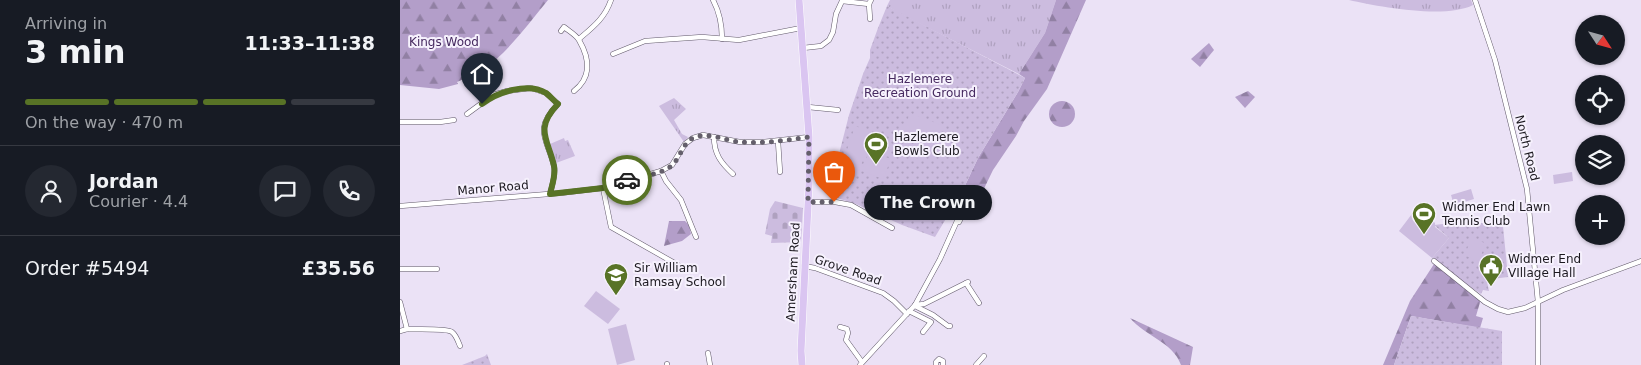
<!DOCTYPE html>
<meta charset="utf-8">
<style>
:root{--surface:#171b24;--page:#242831;--text:#f1f3f6;--muted:#9ea1a6;--line:#363941;--accent:#587326}
body{margin:0;font-family:"DejaVu Sans",sans-serif;background:var(--page);color:var(--text);height:100vh;display:flex;flex-direction:column;font-size:19px;white-space:nowrap}
*{box-sizing:border-box;margin:0}
p{font-size:16px;color:var(--muted)}
.icon{flex:none;width:28px;height:28px;fill:none;stroke:currentColor;stroke-width:2;stroke-linecap:round;stroke-linejoin:round}
.map{position:relative;flex:1;overflow:hidden}
.drawer{display:flex;flex-direction:column;background:var(--surface);width:400px}
.drawer>*{flex:none}
.needle{width:32px;rotate:126deg}
.controls{position:absolute;left:1175px;top:15px;display:grid;gap:10px}
.controls a{display:grid;place-items:center;width:50px;height:50px;border-radius:50%;background:var(--surface);box-shadow:0 1px 4px #0004;font-size:25px}
.pin{position:absolute;display:grid;place-items:center;width:42px;height:42px;color:#fff;margin:-51px -21px;border-radius:50% 50% 50% 0;rotate:-45deg;box-shadow:0 0 5px #0007}
.pin .icon{rotate:45deg}
.courier{position:absolute;display:grid;place-items:center;width:50px;height:50px;margin:-25px;border:4px solid #587326;border-radius:50%;background:#fff;color:#222;box-shadow:0 1px 6px #0007}
.bubble{position:absolute;height:35px;border-radius:18px;background:var(--surface);box-shadow:0 1px 4px #0004;font-size:16px;font-weight:800;line-height:35px;text-align:center}
.summary em{font-style:normal;font-weight:800}
.summary div{display:flex;flex-direction:column-reverse}
.summary{display:flex;align-items:center;justify-content:space-between;height:85px;padding:0 25px}
h1{font-size:32px;font-weight:800;line-height:38px}
.bar{display:grid;grid-template-columns:repeat(4,1fr);gap:8px 5px;align-content:center;height:60px;padding:0 25px}
.bar i{height:6px;border-radius:4px;background:var(--line)}
.bar .selected{background:var(--accent)}
.bar p{grid-column:span 4}
.line{display:flex;align-items:center;gap:12px;padding:0 25px;border-top:1px solid var(--line)}
.line div{flex:1}
.round{display:grid;place-items:center;flex:none;width:52px;height:52px;border-radius:26px;background:var(--page)}
main{display:flex;flex:1;min-height:0}
.map>svg:first-child{display:block}
.grass{fill:url(#grass-tufts)}
.forest{fill:url(#forest-firs)}
.cemetery{fill:url(#cemetery-stones)}
.park{fill:url(#park-dots)}
.pitch{fill:#ccbcdf}
.lines{fill:none;stroke-linecap:round;stroke-linejoin:round}
.minor-casing{stroke:#61596a;stroke-width:5.5}
.primary-casing{stroke:#fff;stroke-width:8}
.minor{stroke:#fff;stroke-width:4.5}
.primary{stroke:#dac5f1;stroke-width:7}
.done{stroke:#645f6b;stroke-width:5;stroke-dasharray:0 9}
.route{stroke:#587326;stroke-width:6}
.labels{text-anchor:middle;stroke-width:4;stroke-linejoin:round;paint-order:stroke}
.park-label{font-size:12px;fill:#462a60;stroke:#f6f1fd}
.poi-label{font-size:12px;fill:#1c1920;stroke:#f6f1fd;text-anchor:start}
.street-label{font-size:12px;fill:#1c1920;stroke:#f6f1fd}
</style>
<main>
<section class="drawer">
<div class="summary"><div><h1>3 min</h1><p>Arriving in</p></div><em>11:33–11:38</em></div>
<div class="bar"><i class="selected"></i><i class="selected"></i><i class="selected"></i><i></i><p>On the way · 470 m</p></div>
<div class="line" style="height:90px"><a class="round"><svg class="icon" aria-label="person" viewBox="0 0 24 24"><circle cx="12" cy="8" r="4"/><path d="M4 21q1-7 8-7t8 7"/></svg></a><div><b>Jordan</b><p>Courier · 4.4</p></div><a class="round"><svg class="icon" aria-label="chat" viewBox="0 0 24 24"><path d="M4 5h16v11H9l-5 4z"/></svg></a><a class="round"><svg class="icon" aria-label="phone" viewBox="0 0 24 24"><path d="M5 4h4l2 5-3 2q2 4 5 5l2-3 5 2v4C11 20 4 13 5 4z"/></svg></a></div>
<div class="line" style="height:65px"><div>Order #5494</div><b>£35.56</b></div>
</section>
<div class="map">
<svg width="1241" height="365" viewBox="0 0 1241 365">
<defs>
<pattern id="grass-tufts" width="24" height="20" patternUnits="userSpaceOnUse" patternTransform="scale(1.25)"><rect width="24" height="20" fill="#ccbcdf"/><path d="M3 7l-1-3M5 7V3M7 7l1-3M15 17l-1-3M17 17v-4M19 17l1-3" fill="none" stroke="#afa1bf"/></pattern>
<pattern id="forest-firs" width="22" height="20" patternUnits="userSpaceOnUse" patternTransform="scale(1.25)"><rect width="22" height="20" fill="#b39ec9"/><path d="M5 1l3.5 6h-7zM16 11l3.5 6h-7z" fill="#9180a3"/></pattern>
<pattern id="cemetery-stones" width="16" height="16" patternUnits="userSpaceOnUse" patternTransform="scale(1.25)"><rect width="16" height="16" fill="#ccbcdf"/><path d="M2 7V4a2 2 0 0 1 4 0v3zM10 15v-3a2 2 0 0 1 4 0v3z" fill="#afa1bf"/></pattern>
<pattern id="park-dots" width="8" height="8" patternUnits="userSpaceOnUse" patternTransform="scale(1.25)"><rect width="8" height="8" fill="#ccbcdf"/><path d="M2 2h.1M6 6h.1" fill="none" stroke="#afa1bf" stroke-width="1.8" stroke-linecap="round"/></pattern>
</defs>
<rect width="100%" height="100%" fill="#ebe2f6"/>
<g class="grass">
<path d="M490,0H656L645,33L619,74L497,12L487,6Z"/>
<path d="M949,0H1071L1073,5C1046,19 979,7 949,0Z"/>
<path d="M274,98L286,109L274,120L282,134L288,137L284,142L259,106Z"/>
<path d="M164,138L165,141L168,140L175,156L156,163L150,144Z"/>
</g>
<g class="forest">
<path d="M0,0H148C127,25 109,52 82,70C74,75 65,78 57,82L58,84L39,89L0,85Z"/>
<path d="M656,0H686L647,89L624,121L616,136L593,170L579,199L572,196L559,220L547,215L562,192L578,158L618,92L625,78L619,74L645,33Z"/>
<path d="M809,43L814,50L800,67L791,59Z"/>
<path d="M848,91L855,97L845,108L835,97Z"/>
<circle cx="662" cy="114" r="13"/>
<path d="M269,221H285L289,225L291,234L282,241L264,246Z"/>
<path d="M1034,264L1081,299L1076,316L1083,318L1080,328L1011,316L994,365H983L1010,301Z"/>
<path d="M730,318L793,347L790,365H781C773,342 745,336 730,318Z"/>
</g>
<path class="cemetery" d="M375,201L403,208L401,242L371,243L372,236L365,234L370,209Z"/>
<g class="park">
<path d="M487,6L625,78L618,92L578,158L562,192L535,237L502,225L456,204L437,198L439,154L449,115L463,74L470,58V50L478,28Z"/>
<path d="M1052,223H1084L1103,226L1108,277L1092,279L1091,276L1086,277L1089,291L1083,290L1081,294L1057,278L1032,258L1049,238L1034,225Z"/>
<path d="M1011,316L1102,331V365H994Z"/>
<path d="M87,354L91,365H62L85,356Z"/>
</g>
<g class="pitch">
<path d="M510,113L541,125L532,147L502,134Z"/>
<path d="M455,126L473,132L459,171L442,165Z"/>
<path d="M512,147L526,153L523,161L509,155Z"/>
<path d="M469,151L491,159L483,179L462,171Z"/>
<path d="M1172,172L1173,181L1154,184L1153,175Z"/>
<path d="M1071,189L1074,199L1054,205L1051,195Z"/>
<path d="M1018,206L1035,223V227L1049,238L1032,258L999,231Z"/>
<path d="M1073,237L1086,244L1078,261L1064,255Z"/>
<path d="M196,291L220,309L208,324L184,306Z"/>
<path d="M226,324L235,360L217,365L208,329Z"/>
</g>
<g class="lines">
<g class="minor-casing">
<g id="minor">
<path d="M313,0C320,13 322,24 322,39"/>
<path d="M1075,0L1095,60L1127,189L1138,302V365"/>
<path d="M469,4L470,19"/>
<path d="M161,31L164,27C169,31 176,35 179,40C190,59 192,77 174,91"/>
<path d="M179,39C193,27 205,18 211,0"/>
<path d="M403,48L421,46L429,40L433,32L436,14L442,1L469,4L471,0"/>
<path d="M213,54L245,41L302,37L339,40L401,28"/>
<path d="M408,107L438,110"/>
<path d="M67,114L93,95L107,91L131,88L146,93L158,104C133,130 147,138 154,166C156,175 152,185 150,194"/>
<path d="M0,122H40L54,120"/>
<path d="M314,137C314,154 321,163 333,174"/>
<path d="M378,141L380,172"/>
<path d="M261,171L266,181L281,200L296,237"/>
<path d="M203,188L211,227L278,265"/>
<path d="M408,202H435L451,205L492,228"/>
<path d="M0,206L161,193L203,188L261,171L272,165L285,144L293,138L303,135L340,142H363L409,137"/>
<path d="M1034,261L1085,302L1098,309L1108,312L1125,308L1163,290L1241,261"/>
<path d="M404,266L415,268L483,293L494,301L507,314"/>
<path d="M0,269H37"/>
<path d="M566,283L579,303"/>
<path d="M0,302L7,329C17,330 46,328 52,332C56,335 58,341 60,346"/>
<path d="M515,305L524,304L568,282"/>
<path d="M515,306L533,315L548,326H550"/>
<path d="M509,311L531,322L523,332"/>
<path d="M440,327L447,329L448,333L446,340L462,362"/>
<path d="M0,331L7,329"/>
<path d="M308,353L310,365"/>
<path d="M267,364V365"/>
<path d="M460,365L515,305L540,259L557,221L559,222L561,218"/>
<path d="M536,365V362L539,359L543,361V365"/>
<path d="M576,365L584,356"/>
</g>
</g>
<g class="primary-casing">
<path id="primary" d="M399,0L409,137V184L401,351L402,365"/>
</g>
<use href="#minor" class="minor"/>
<use href="#primary" class="primary"/>
</g>
<g class="lines">
<path class="done" d="M227,180C241,176 260,175 271,166C281,158 282,142 295,137C309,132 326,141 340,142C363,144 386,140 409,137L408,202H434"/>
<path class="route" d="M82,104C97,92 128,82 146,93C150,96 154,101 158,104C134,129 148,139 154,166C156,175 152,185 150,194L203,188L227,180"/>
</g>
<defs>
<g id="stadium-pin" transform="scale(1.25)"><path d="M0 17L-7.5 6A9.5 9.5 0 1 1 7.5 6Z" fill="#587326" stroke="#f6f1fd"/><path d="M0-5a6.5 5 0 1 0 0 10a6.5 5 0 1 0 0-10ZM-3.5-1.8h7v3.6h-7Z" fill="#fff"/></g>
<g id="civic-pin" transform="scale(1.25)"><path d="M0 17L-7.5 6A9.5 9.5 0 1 1 7.5 6Z" fill="#587326" stroke="#f6f1fd"/><path d="M-.6-6.5H3V-4.5H.6V-3L4-1V1h2V6H-6V1h2V-1L-.6-3ZM-1.2 2.5V6h2.4V2.5Z" fill="#fff"/></g>
<g id="school-pin" transform="scale(1.25)"><path d="M0 17L-7.5 6A9.5 9.5 0 1 1 7.5 6Z" fill="#587326" stroke="#f6f1fd"/><path d="M0-5L7-2L0 1L-7-2ZM-4 1L0 2.5L4 1V4Q0 6-4 4Z" fill="#fff"/></g>
</defs>
<g fill-rule="evenodd">
<use href="#stadium-pin" x="476" y="144"/>
<use href="#stadium-pin" x="1024" y="214"/>
<use href="#civic-pin" x="1091" y="266"/>
<use href="#school-pin" x="216" y="275"/>
</g>
<g class="labels">
<g class="park-label">
<text x="44" y="46">Kings Wood</text>
<text x="520" y="83">Hazlemere<tspan x="520" dy="14">Recreation Ground</tspan></text>
</g>
<g class="poi-label">
<text x="494" y="141">Hazlemere<tspan x="494" dy="14">Bowls Club</tspan></text>
<text x="1042" y="211">Widmer End Lawn<tspan x="1042" dy="14">Tennis Club</tspan></text>
<text x="1108" y="263">Widmer End<tspan x="1108" dy="14">VIllage Hall</tspan></text>
<text x="234" y="272">Sir William<tspan x="234" dy="14">Ramsay School</tspan></text>
</g>
<g class="street-label">
<text transform="translate(1127 148) rotate(76)" y="4">North Road</text>
<text transform="translate(93 188) rotate(-5)" y="4">Manor Road</text>
<text transform="translate(448 270) rotate(19)" y="4">Grove Road</text>
<text transform="translate(393 272) rotate(-87)" y="4">Amersham Road</text>
</g>
</g>
</svg>
<div class="controls">
<a><svg class="needle" viewBox="-14 -14 28 28"><path d="M0-13l5 13h-10z" fill="#e53935"/><path d="M0 13l5-13h-10z" fill="#9ea1a6"/></svg></a>
<a><svg class="icon" aria-label="locate" viewBox="0 0 24 24"><circle cx="12" cy="12" r="6"/><path d="M12 2v4M12 18v4M2 12h4M18 12h4"/></svg></a>
<a><svg class="icon" aria-label="layers" viewBox="0 0 24 24"><path d="M12 4l9 5-9 5-9-5zM3 14l9 5 9-5"/></svg></a>
<a>+</a>
</div>
<div class="pin" style="left:434px;top:202px;background:#ea580c"><svg class="icon" aria-label="bag" viewBox="0 0 24 24"><path d="M5 8h14l-1 12H6zM9 8a3 3 0 0 1 6 0"/></svg></div>
<div class="pin" style="left:82px;top:104px;background:#1f2937"><svg class="icon" aria-label="home" viewBox="0 0 24 24"><path d="M3 11l9-7 9 7M6 9v11h12V9"/></svg></div>
<div class="courier" style="left:227px;top:180px"><svg class="icon" aria-label="car" viewBox="0 0 24 24"><path d="M5 17H2v-5l4-1 3-4h7l3 4 3 1v5h-3M9 17h6M6 11h13"/><circle cx="7" cy="17" r="2"/><circle cx="17" cy="17" r="2"/></svg></div>
<div class="bubble" style="left:464px;top:185px;width:128px">The Crown</div>
</div>
</main>
